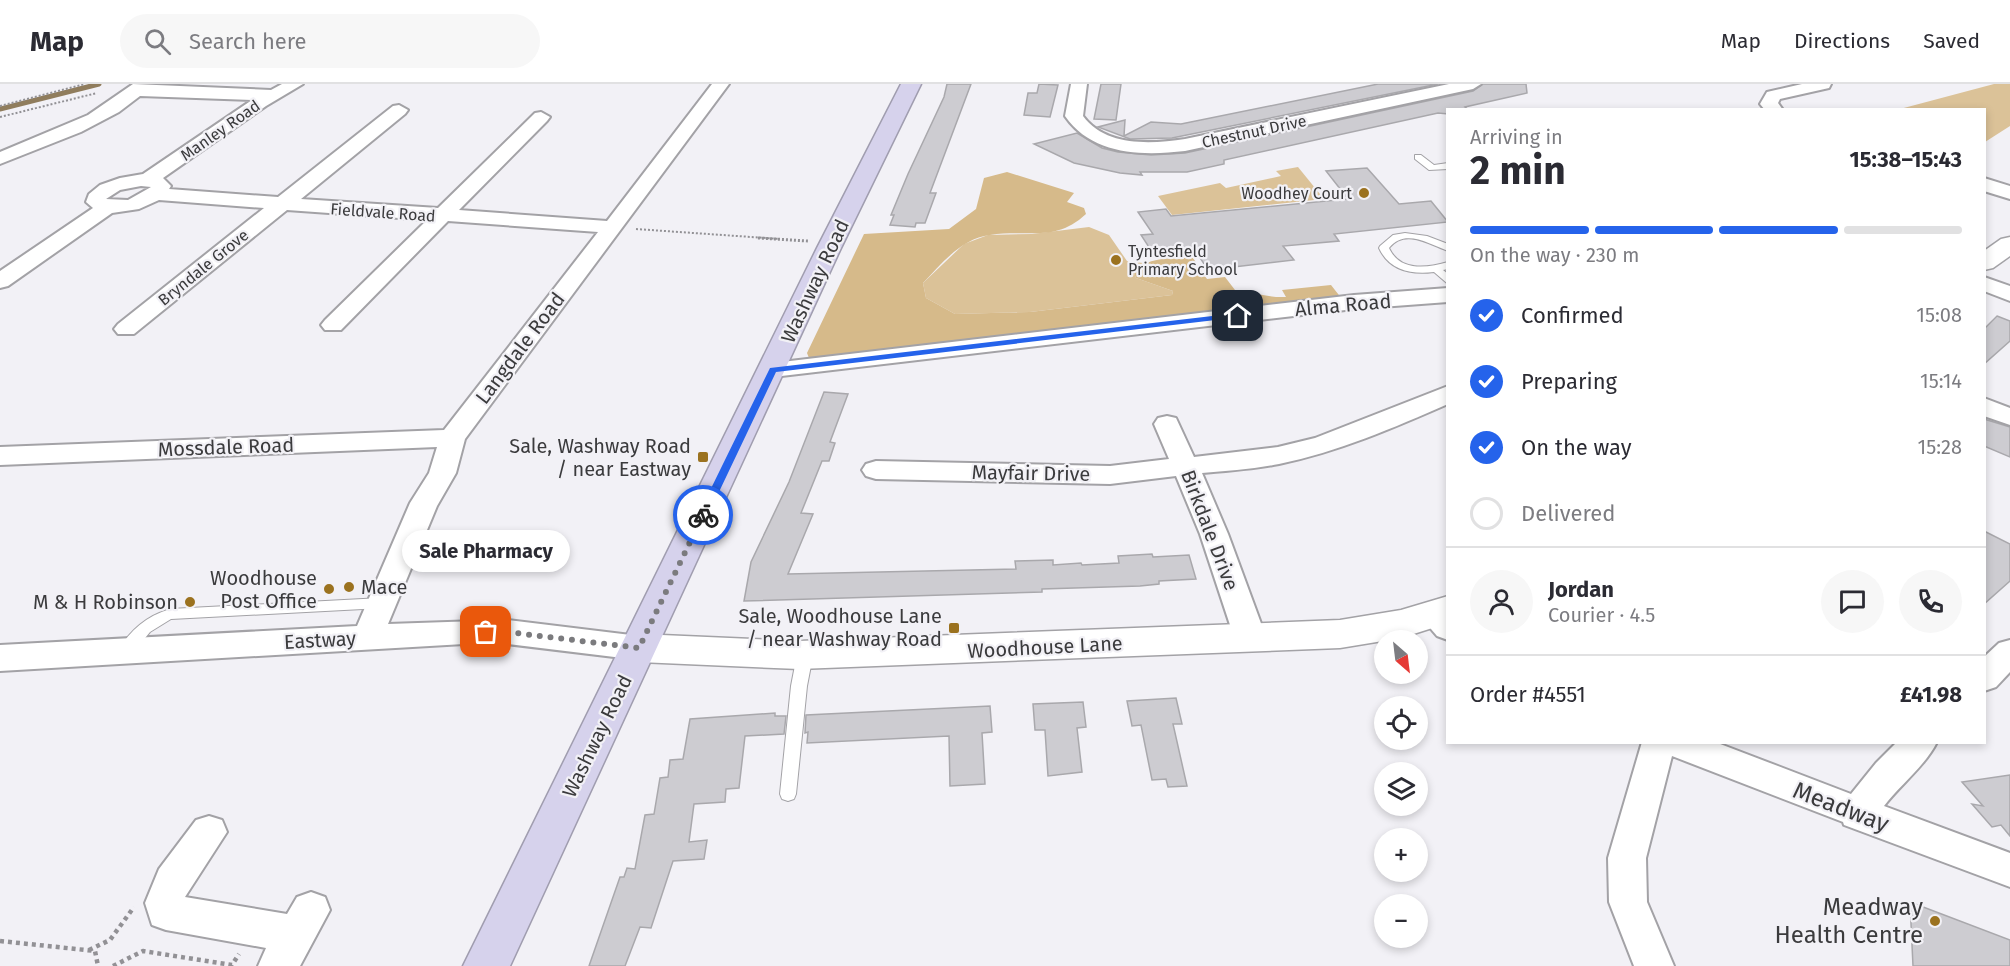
<!DOCTYPE html>
<meta charset="utf-8">
<style>
:root{--surface:#fff;--page:#f7f7f7;--text:#2b2b33;--muted:#7c7c81;--line:#e1e1e2;--accent:#2563eb}
body{margin:0;font-family:"Fira Sans",sans-serif;background:var(--page);color:var(--text);height:100vh;display:flex;flex-direction:column;font-size:22px;white-space:nowrap}
*{box-sizing:border-box;margin:0}
p{font-size:20px;color:var(--muted)}
.icon{flex:none;width:33px;height:33px;fill:none;stroke:currentColor;stroke-width:2;stroke-linecap:round;stroke-linejoin:round}
.map{position:relative;flex:1;overflow:hidden}
.panel{position:absolute;left:1446px;top:24px;width:540px;height:636px;display:flex;flex-direction:column;background:var(--surface);border-radius:0px;box-shadow:0 3px 9px #0003}
.panel>*{flex:none}
.needle{width:39px;rotate:152deg}
.controls{position:absolute;left:1374px;top:546px;display:grid;gap:12px}
.controls a{display:grid;place-items:center;width:54px;height:54px;border-radius:50%;background:var(--surface);box-shadow:0 3px 9px #0003;font-size:30px}
.pin{position:absolute;display:grid;place-items:center;width:51px;height:51px;color:#fff;margin:-26px;border-radius:12px;box-shadow:0 3px 9px #0006}
.courier{position:absolute;display:grid;place-items:center;width:60px;height:60px;margin:-30px;border:4px solid #2563eb;border-radius:50%;background:#fff;color:#222;box-shadow:0 2px 8px #0007}
.bubble{position:absolute;height:42px;border-radius:21px;background:var(--surface);box-shadow:0 3px 9px #0003;font-size:20px;font-weight:700;line-height:42px;text-align:center}
.overview em{font-style:normal;font-weight:700}
.overview div{display:flex;flex-direction:column-reverse}
.overview{display:flex;align-items:center;justify-content:space-between;height:102px;padding:0 24px}
h1{font-size:39px;font-weight:700;line-height:45px}
.bar{display:grid;grid-template-columns:repeat(4,1fr);gap:9px 6px;align-content:center;height:72px;padding:0 24px}
.bar i{height:8px;border-radius:4px;background:var(--line)}
.bar .on{background:var(--accent)}
.bar p{grid-column:span 4}
.line{display:flex;align-items:center;gap:15px;padding:0 24px;border-top:2px solid var(--line)}
.line div{flex:1}
.round{display:grid;place-items:center;flex:none;width:63px;height:63px;border-radius:32px;background:var(--page)}
ol{padding:0 24px;list-style:none}
li{display:flex;align-items:center;gap:18px;height:66px}
li p{margin-inline-start:auto}
li .icon{padding:6px;border-radius:50%;background:var(--accent);color:#fff;stroke-width:4}
li:last-child{color:var(--muted)}
li i{width:33px;height:33px;border:3px solid var(--line);border-radius:50%}
header{display:flex;align-items:center;gap:36px;box-sizing:border-box;height:84px;padding:0 30px;background:var(--surface);border-bottom:2px solid var(--line)}
header strong{font-size:28px}
nav{display:flex;gap:33px;margin-inline-start:auto;font-size:21px}
.search{width:420px;height:54px;background:var(--page);display:flex;align-items:center;gap:15px;box-sizing:border-box;padding:0 21px;border-radius:33px;color:var(--muted);font-size:22px}
.map>svg:first-child{display:block}
.green{fill:#dbc298}
.forest{fill:#d6ba8a}
.lines{fill:none;stroke-linecap:round;stroke-linejoin:round}
.stream{stroke:#907d5d;stroke-width:5}
.building{fill:#cdccd1;stroke:#a9a8ac;stroke-width:1.5}
.lane-casing{stroke:#a3a2a6;stroke-width:2}
.street-casing{stroke:#a3a2a6;stroke-width:4}
.secondary-casing{stroke:#a3a2a6;stroke-width:3}
.highway-casing{stroke:#a09daf;stroke-width:3}
.path-far2{stroke:#929195;stroke-width:2;stroke-dasharray:2 2;stroke-linecap:butt}
.path-far1{stroke:#929195;stroke-width:3;stroke-dasharray:2 2;stroke-linecap:butt}
.path{stroke:#929195;stroke-width:4.5;stroke-dasharray:4 4;stroke-linecap:butt}
.lane{fill:#fff;fill-rule:evenodd}
.street{fill:#fff;fill-rule:evenodd}
.secondary{fill:#fff;fill-rule:evenodd}
.highway{fill:#d6d2ec;fill-rule:evenodd}
.route{fill:#2563eb}
.done{stroke:#7b7b7e;stroke-width:6;stroke-dasharray:0 10.8}
.poi-dot{fill:#9b721f;stroke:#f2f1f6;stroke-width:2}
.labels{text-anchor:middle;stroke-width:4.5;stroke-linejoin:round;paint-order:stroke}
.far-street-label{font-size:16px;fill:#3b3b3d;stroke:#f2f1f6}
.far-poi-label{font-size:16px;fill:#3b3b3d;stroke:#f2f1f6;text-anchor:end}
.street-label{font-size:20px;fill:#3b3b3d;stroke:#f2f1f6}
.poi-label{font-size:20px;fill:#3b3b3d;stroke:#f2f1f6;text-anchor:end}
.near-street-label{font-size:24px;fill:#3b3b3d;stroke:#f2f1f6}
.near-poi-label{font-size:24px;fill:#3b3b3d;stroke:#f2f1f6;text-anchor:end}
</style>
<header>
<strong>Map</strong>
<div class="search"><svg class="icon" aria-label="search" viewBox="0 0 24 24"><circle cx="10" cy="10" r="6"/><path d="M15 15l6 6"/></svg>Search here</div>
<nav><a>Map</a><a>Directions</a><a>Saved</a></nav>
</header>
<div class="map">
<svg width="2010" height="882" viewBox="0 0 2010 882">
<rect width="100%" height="100%" fill="#f2f1f6"/>
<g class="green">
<path d="M1994,0H2010V42L1985,58L1984,26L1900,25Z"/>
<path d="M1298,83L1324,115L1172,131L1158,112L1220,99L1226,104L1281,92L1276,87Z"/>
<path d="M1089,143L1109,151L1127,177L1143,179L1133,186L1136,194L1173,207L1172,211L1030,228L955,230L926,214L923,199L964,160L988,151L1032,150Z"/>
</g>
<path class="forest" d="M1007,88L1074,109L1067,118L1084,124L1086,130C1055,159 1027,145 990,151C962,154 941,180 923,199L926,214L955,230L1030,228L1172,211L1173,207L1136,194L1133,186C1151,173 1172,174 1193,174L1207,195L1225,193L1235,206C1253,208 1268,214 1286,213L1282,206L1331,201L1342,215L809,274L807,269L864,150L949,145L976,125L984,94Z"/>
<g class="lines">
<path class="stream" d="M0,25L99,0"/>
</g>
<g class="building">
<path d="M947,0H971L930,109H936L925,139H916L915,143L890,141L894,131H891L908,90L944,13Z"/>
<path d="M1039,0L1058,1L1050,33L1024,31L1028,9H1037Z"/>
<path d="M1101,0H1121L1116,36L1094,35Z"/>
<path d="M1378,0H1438L1172,54L1130,55L1098,43L1125,36L1124,52L1151,38L1181,40Z"/>
<path d="M1483,0H1526L1527,9L1465,23L1468,26H1448V30L1438,29L1224,76V80L1187,88H1140L1142,91L1120,89L1074,79L1034,60L1077,49L1102,64L1118,68L1151,71L1185,69L1473,7Z"/>
<path d="M1367,84L1399,120L1431,117L1448,138L1334,150L1339,157L1283,162L1294,176L1208,186L1195,166L1154,171L1141,151L1153,150L1138,128L1166,125L1171,132L1348,115L1326,87Z"/>
<path d="M1997,232L2010,237V257L1984,280V245Z"/>
<path d="M824,308L848,310L830,358L835,359L829,377H822L801,429L813,430L788,490L1016,485L1015,477L1053,476V481L1081,479L1082,481L1119,479L1118,472L1152,470L1153,473L1189,471L1196,495L1159,497V500L1140,502L1042,505V508L744,517L751,478L789,398Z"/>
<path d="M1984,335L2010,343V373L1984,362Z"/>
<path d="M1984,447L2010,460V497L1984,520Z"/>
<path d="M1176,614L1182,640H1173L1187,702L1168,703L1166,695L1152,696L1141,641L1132,642L1127,617Z"/>
<path d="M1083,618L1086,643L1077,644L1082,688L1048,692L1045,646H1035L1033,620Z"/>
<path d="M990,622L992,648L982,649L985,700L950,702L949,652L807,659L808,648L805,649L806,631Z"/>
<path d="M775,629V632H786L784,650L745,652L739,704L726,705L725,718L694,720L689,758L707,756L704,775L673,777L651,844L640,843L625,882H589L620,793H624L627,784L635,785L645,731L654,730L660,694L668,693L670,676L683,675L690,635Z"/>
<path d="M2010,691V752L2001,741L1992,743L1972,720L1983,722L1962,698Z"/>
<path d="M1910,818L2010,856V882H1913Z"/>
</g>
<g class="lines">
<g class="lane-casing">
<g id="lane">
<path d="M1415,71H1421L1434,81L1448,79V85L1429,86L1415,75Z"/>
<path d="M1405,149L1427,152L1448,160V167C1429,160 1405,144 1389,164C1400,188 1427,184 1448,178V185L1443,186L1448,190V200L1434,188C1411,191 1389,186 1379,164L1380,162L1393,151Z"/>
<path d="M382,514L387,515L389,519L387,523L382,524L171,535L150,548L131,571L126,573L121,571L118,567C130,546 147,532 170,525Z"/>
<path d="M805,565L810,567L813,571L807,602L796,710L794,715L788,717L782,715L780,710L791,602L797,571L800,567Z"/>
</g>
</g>
<g class="street-casing">
<g id="street">
<path d="M133,0L271,6L282,0H303L266,22L163,94L171,102L169,105L278,113L393,22L399,21L408,26L405,30L301,115L438,124L535,29L541,28L550,33L547,37L459,126L607,137L712,0H729L465,355L456,389L437,422L388,540L507,536L639,552L650,555L655,564L650,573L639,576L507,560H464L0,587V561L357,542L410,419L429,389L437,363L0,381V363L444,346L598,148L448,137L341,246H325L321,241L325,236L427,136L287,126L134,250H118L114,245L118,240L264,124L159,116L139,125L112,129L8,202L0,204V187L93,124L86,118L89,110L100,101L120,94L143,90L252,16L140,12L119,28L81,48L0,80V68L88,31ZM141,102L151,103L128,116L106,115L120,106Z"/>
<path d="M1071,0H1087L1083,32C1106,63 1151,60 1185,55L1449,0H1481L1473,5L1185,67C1141,72 1092,71 1065,32Z"/>
<path d="M1802,0H1831L1829,4L1780,15L1778,19L1783,26H1765L1760,20L1767,8Z"/>
<path d="M1984,94L2010,102V115L1984,107Z"/>
<path d="M1984,193L2010,202V217L1984,207Z"/>
<path d="M1448,204V218L1354,225L773,293L764,291L761,286L764,281L773,279L1354,211Z"/>
<path d="M1448,302V320C1393,344 1338,368 1279,380C1254,385 1227,387 1202,389L1228,450L1266,553L1261,562L1250,565L1239,562L1234,553L1200,450L1176,392L1110,400L876,395L866,392L862,386L866,380L876,377L1110,382L1169,375L1154,340L1158,334L1167,332L1176,334L1194,373L1278,363L1315,354Z"/>
<path d="M1984,314L2010,324V341L1984,332Z"/>
<path d="M1434,519L1448,525V556L1437,552L1419,531L1423,523Z"/>
<path d="M2010,556V588L1996,603L1984,607V573L1999,559Z"/>
<path d="M1642,658H1715L1851,710L1876,679L1897,658H1937C1925,682 1900,701 1884,722L2010,769V803L1844,741L1843,738L1672,672L1646,774L1647,818L1674,882H1634L1609,818L1608,774Z"/>
<path d="M209,732L222,736L227,748L185,813L287,830L297,813L311,808L325,813L330,826L300,882H258L266,864L166,846L152,841L145,819L159,785L196,736Z"/>
</g>
</g>
<g class="secondary-casing">
<g id="secondary">
<path d="M2010,153V172L1993,184L1984,186V167L2001,155Z"/>
<path d="M1448,512V539L1401,554L1340,564L799,585L639,578L626,574L621,564L626,554L639,550L799,557L1340,536L1401,526Z"/>
</g>
</g>
<g class="highway-casing">
<path id="highway" d="M901,0H921L841,164L510,882H463L817,164Z"/>
</g>
<g class="path-far2">
<path d="M0,22L85,0"/>
<path d="M0,33L97,9"/>
<path d="M636,145L780,155"/>
</g>
<path class="path-far1" d="M758,154L808,157"/>
<g class="path">
<path d="M0,857L95,867L98,882"/>
<path d="M89,866L110,856L134,823"/>
<path d="M113,882L143,867L232,881L239,870"/>
</g>
<use href="#lane" class="lane"/>
<use href="#street" class="street"/>
<use href="#secondary" class="secondary"/>
<use href="#highway" class="highway"/>
</g>
<path class="route" d="M1238,229L1241,233L776,288L708,431L703,434L698,431L770,284Z"/>
<g class="lines">
<path class="done" d="M486,548H507L639,564L703,431"/>
</g>
<g class="poi-dot">
<circle cx="1364" cy="109" r="6"/>
<circle cx="1116" cy="176" r="6"/>
<rect x="697" y="367" width="12" height="12" rx="3"/>
<circle cx="349" cy="503" r="6"/>
<circle cx="329" cy="505" r="6"/>
<circle cx="190" cy="518" r="6"/>
<rect x="948" y="538" width="12" height="12" rx="3"/>
<circle cx="1935" cy="837" r="6"/>
</g>
<g class="labels">
<g class="far-street-label">
<text transform="translate(220 46) rotate(-35)" y="6">Manley Road</text>
<text transform="translate(1254 47) rotate(-12)" y="6">Chestnut Drive</text>
<text transform="translate(383 128) rotate(4)" y="6">Fieldvale Road</text>
<text transform="translate(203 183) rotate(-39)" y="6">Bryndale Grove</text>
</g>
<g class="far-poi-label">
<text x="1352" y="115">Woodhey Court</text>
<text x="1128" y="173" text-anchor="start">Tyntesfield<tspan x="1128" dy="18">Primary School</tspan></text>
</g>
<g class="street-label">
<text transform="translate(815 197) rotate(-65)" y="7">Washway Road</text>
<text transform="translate(1343 221) rotate(-5)" y="7">Alma Road</text>
<text transform="translate(520 264) rotate(-53)" y="7">Langdale Road</text>
<text transform="translate(226 363) rotate(-2)" y="7">Mossdale Road</text>
<text transform="translate(1031 389) rotate(1)" y="7">Mayfair Drive</text>
<text transform="translate(1210 446) rotate(69)" y="7">Birkdale Drive</text>
<text transform="translate(320 556) rotate(-3)" y="7">Eastway</text>
<text transform="translate(1045 563) rotate(-3)" y="7">Woodhouse Lane</text>
<text transform="translate(597 652) rotate(-64)" y="7">Washway Road</text>
</g>
<g class="poi-label">
<text x="691" y="369">Sale, Washway Road<tspan x="691" dy="23">/ near Eastway</tspan></text>
<text x="317" y="501">Woodhouse<tspan x="317" dy="23">Post Office</tspan></text>
<text x="361" y="510" text-anchor="start">Mace</text>
<text x="178" y="525">M &amp; H Robinson</text>
<text x="942" y="539">Sale, Woodhouse Lane<tspan x="942" dy="23">/ near Washway Road</tspan></text>
</g>
<g class="near-street-label">
<text transform="translate(1841 723) rotate(21)" y="8">Meadway</text>
</g>
<g class="near-poi-label">
<text x="1923" y="831">Meadway<tspan x="1923" dy="28">Health Centre</tspan></text>
</g>
</g>
</svg>
<div class="controls">
<a><svg class="needle" viewBox="-14 -14 28 28"><path d="M0-13l5 13h-10z" fill="#e53935"/><path d="M0 13l5-13h-10z" fill="#7c7c81"/></svg></a>
<a><svg class="icon" aria-label="locate" viewBox="0 0 24 24"><circle cx="12" cy="12" r="6"/><path d="M12 2v4M12 18v4M2 12h4M18 12h4"/></svg></a>
<a><svg class="icon" aria-label="layers" viewBox="0 0 24 24"><path d="M12 4l9 5-9 5-9-5zM3 14l9 5 9-5"/></svg></a>
<a>+</a>
<a>−</a>
</div>
<div class="pin" style="left:486px;top:548px;background:#ea580c"><svg class="icon" aria-label="bag" viewBox="0 0 24 24"><path d="M5 8h14l-1 12H6zM9 8a3 3 0 0 1 6 0"/></svg></div>
<div class="pin" style="left:1238px;top:232px;background:#1f2937"><svg class="icon" aria-label="home" viewBox="0 0 24 24"><path d="M3 11l9-7 9 7M6 9v11h12V9"/></svg></div>
<div class="courier" style="left:703px;top:431px"><svg class="icon" aria-label="bike" viewBox="0 0 24 24"><circle cx="6" cy="16" r="4"/><circle cx="18" cy="16" r="4"/><path d="M6 16l4-8h5l3 8M10 8l3 8H6M13 5h3"/></svg></div>
<div class="bubble" style="left:402px;top:446px;width:168px">Sale Pharmacy</div>
<section class="panel">
<div class="overview"><div><h1>2 min</h1><p>Arriving in</p></div><em>15:38–15:43</em></div>
<div class="bar"><i class="on"></i><i class="on"></i><i class="on"></i><i></i><p>On the way · 230 m</p></div>
<ol>
<li><svg class="icon" aria-label="check" viewBox="0 0 24 24"><path d="M5 12l5 5 9-10"/></svg>Confirmed<p>15:08</p></li>
<li><svg class="icon" aria-label="check" viewBox="0 0 24 24"><path d="M5 12l5 5 9-10"/></svg>Preparing<p>15:14</p></li>
<li><svg class="icon" aria-label="check" viewBox="0 0 24 24"><path d="M5 12l5 5 9-10"/></svg>On the way<p>15:28</p></li>
<li><i></i>Delivered</li>
</ol>
<div class="line" style="height:108px"><a class="round"><svg class="icon" aria-label="person" viewBox="0 0 24 24"><circle cx="12" cy="8" r="4"/><path d="M4 21q1-7 8-7t8 7"/></svg></a><div><b>Jordan</b><p>Courier · 4.5</p></div><a class="round"><svg class="icon" aria-label="chat" viewBox="0 0 24 24"><path d="M4 5h16v11H9l-5 4z"/></svg></a><a class="round"><svg class="icon" aria-label="phone" viewBox="0 0 24 24"><path d="M5 4h4l2 5-3 2q2 4 5 5l2-3 5 2v4C11 20 4 13 5 4z"/></svg></a></div>
<div class="line" style="height:78px"><div>Order #4551</div><b>£41.98</b></div>
</section>
</div>
